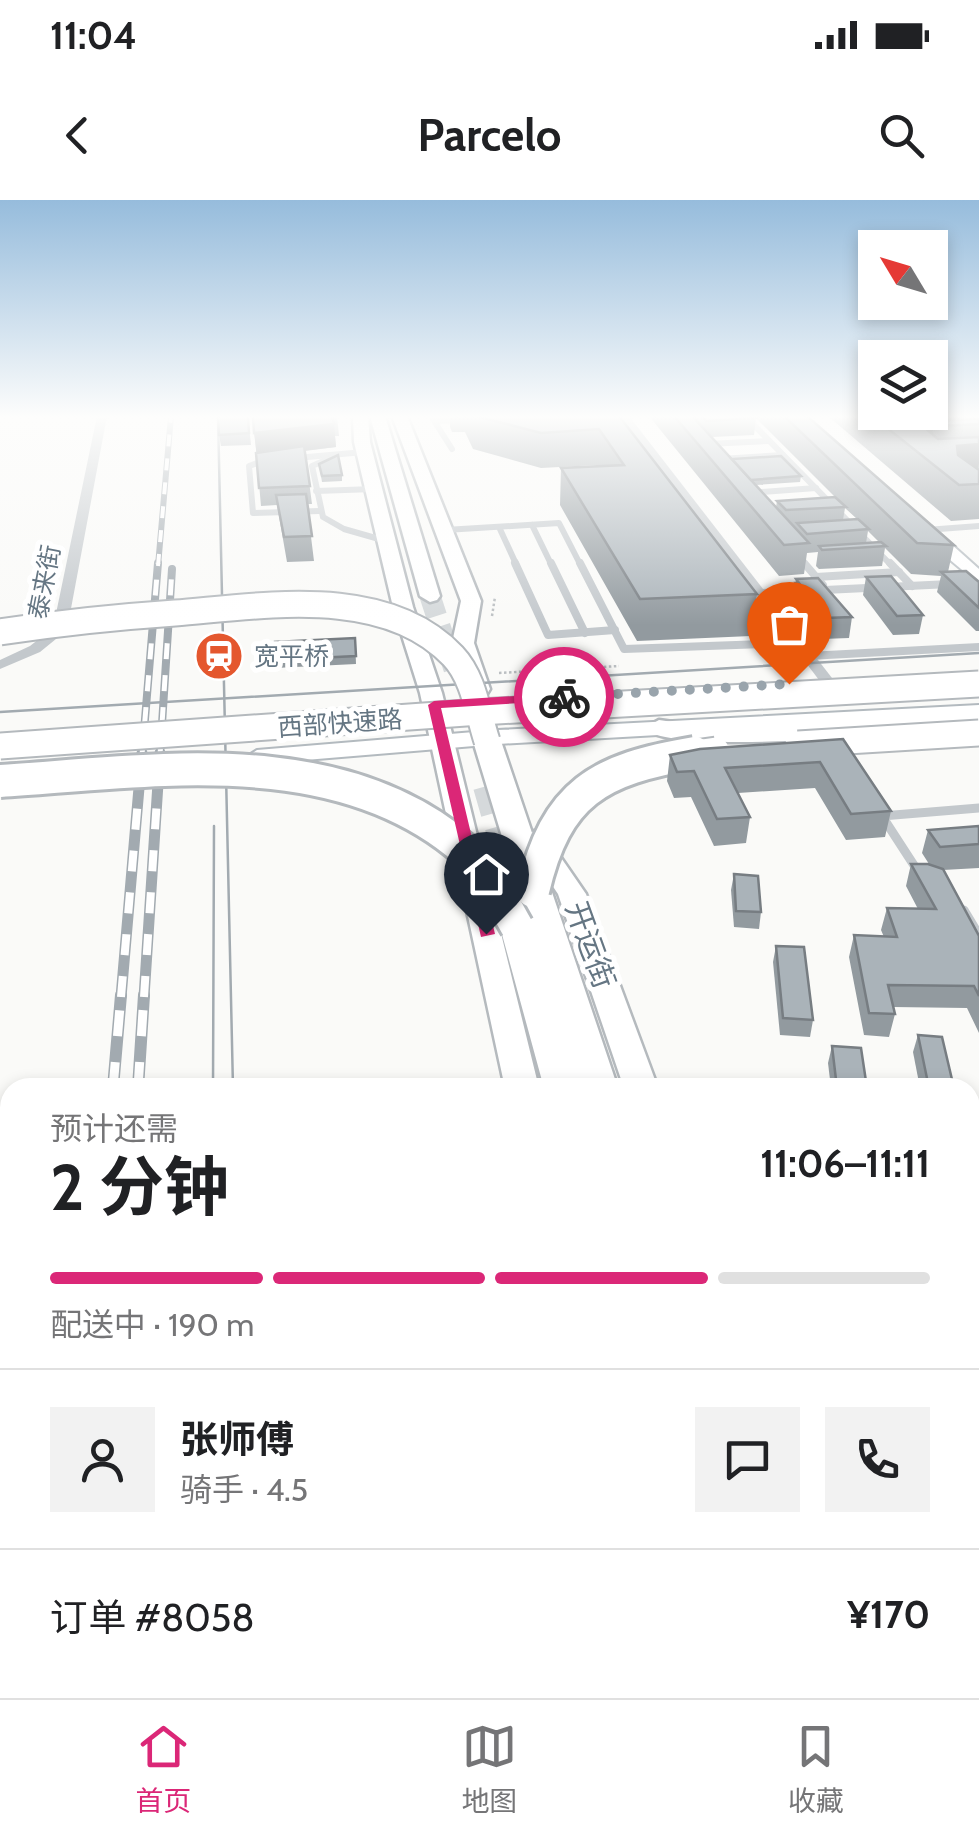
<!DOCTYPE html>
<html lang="zh">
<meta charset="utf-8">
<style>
:root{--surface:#fff;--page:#f2f2f2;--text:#202124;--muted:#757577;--line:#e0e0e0;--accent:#db2777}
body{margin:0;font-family:Cabin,"Noto Sans SC",sans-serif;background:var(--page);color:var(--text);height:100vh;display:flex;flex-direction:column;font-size:38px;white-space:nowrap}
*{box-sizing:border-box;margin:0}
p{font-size:32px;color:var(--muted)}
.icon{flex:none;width:55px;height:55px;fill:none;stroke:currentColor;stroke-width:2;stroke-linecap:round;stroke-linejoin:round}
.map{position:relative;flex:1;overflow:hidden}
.panel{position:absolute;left:0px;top:878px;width:980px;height:622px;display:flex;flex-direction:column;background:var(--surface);border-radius:30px 30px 0 0;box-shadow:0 5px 15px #0003}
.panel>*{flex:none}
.needle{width:65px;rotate:308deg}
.tools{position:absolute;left:858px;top:30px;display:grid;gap:20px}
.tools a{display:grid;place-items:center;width:90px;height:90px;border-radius:0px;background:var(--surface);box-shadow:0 5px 15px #0003;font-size:50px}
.pin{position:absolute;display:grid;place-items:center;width:85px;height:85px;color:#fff;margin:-102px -42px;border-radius:50% 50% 50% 0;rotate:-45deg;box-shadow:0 0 10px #0007}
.pin .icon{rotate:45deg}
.courier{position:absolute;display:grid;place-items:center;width:100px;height:100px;margin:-50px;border:8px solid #db2777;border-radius:50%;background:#fff;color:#222;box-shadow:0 2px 12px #0007}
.headline em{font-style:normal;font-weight:700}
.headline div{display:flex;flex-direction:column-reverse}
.headline{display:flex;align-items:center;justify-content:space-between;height:170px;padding:0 50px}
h1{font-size:65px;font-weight:700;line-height:75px}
.bar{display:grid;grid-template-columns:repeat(4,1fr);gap:15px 10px;align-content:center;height:120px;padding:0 50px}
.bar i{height:12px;border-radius:8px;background:var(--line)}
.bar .active{background:var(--accent)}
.bar p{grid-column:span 4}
.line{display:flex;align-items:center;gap:25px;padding:0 50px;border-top:2px solid var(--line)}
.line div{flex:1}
.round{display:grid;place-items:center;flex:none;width:105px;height:105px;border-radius:0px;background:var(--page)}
.status{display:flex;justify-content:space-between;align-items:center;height:70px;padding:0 50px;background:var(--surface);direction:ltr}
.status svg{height:28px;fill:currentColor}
header{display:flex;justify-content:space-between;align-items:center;height:130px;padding:0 50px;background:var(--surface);font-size:45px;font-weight:700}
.tabs{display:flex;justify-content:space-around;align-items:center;height:140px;border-top:2px solid var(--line);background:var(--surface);font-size:28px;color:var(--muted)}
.tabs a{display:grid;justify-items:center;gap:5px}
.tabs .active{color:var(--accent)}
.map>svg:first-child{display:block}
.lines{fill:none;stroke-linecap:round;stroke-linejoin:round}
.primary-tunnel-far1{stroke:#d5d9db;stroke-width:21;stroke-dasharray:21 11;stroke-linecap:butt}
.primary-tunnel{stroke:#d5d9db;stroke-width:28;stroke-dasharray:28 14;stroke-linecap:butt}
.secondary-casing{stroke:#b3babf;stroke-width:4}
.primary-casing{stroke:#b5babe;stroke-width:5}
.highway-casing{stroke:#b4b9bd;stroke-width:5}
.path{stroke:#bbbfc2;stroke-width:2.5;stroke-dasharray:2.5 2.5;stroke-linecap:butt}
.lane-far4{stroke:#c3c8cc;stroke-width:6}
.lane-far3{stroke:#c3c8cc;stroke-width:8}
.lane-far2{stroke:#c3c8cc;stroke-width:9}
.lane-far1{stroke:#c3c8cc;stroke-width:11}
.lane{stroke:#c3c8cc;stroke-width:15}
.street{fill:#c3c8cc;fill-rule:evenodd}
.secondary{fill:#fff;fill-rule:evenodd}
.primary{fill:#fff;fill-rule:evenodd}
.highway{fill:#fff;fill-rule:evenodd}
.tram-far1{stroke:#a2aab0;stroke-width:2.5}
.tram{stroke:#a2aab0;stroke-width:4}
.rail-far4-casing{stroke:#a2aab0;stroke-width:6}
.rail-far3-casing{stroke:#a2aab0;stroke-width:8}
.rail-far2-casing{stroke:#a2aab0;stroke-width:11}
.rail-far1-casing{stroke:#a2aab0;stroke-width:12}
.rail-casing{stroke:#a2aab0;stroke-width:15}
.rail-far4{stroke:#fff;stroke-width:4;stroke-dasharray:12;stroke-linecap:butt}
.rail-far3{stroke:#fff;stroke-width:5;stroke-dasharray:16;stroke-linecap:butt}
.rail-far2{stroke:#fff;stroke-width:8;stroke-dasharray:21;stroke-linecap:butt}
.rail-far1{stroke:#fff;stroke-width:9;stroke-dasharray:26;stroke-linecap:butt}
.rail{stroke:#fff;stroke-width:11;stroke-dasharray:34;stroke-linecap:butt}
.highway-bridge-far1-casing{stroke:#b4b9bd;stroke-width:29;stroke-linecap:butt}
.highway-bridge-casing{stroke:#b4b9bd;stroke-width:38;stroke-linecap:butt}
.highway-bridge-far1{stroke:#fff;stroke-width:25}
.highway-bridge{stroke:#fff;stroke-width:32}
.wall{fill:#929a9f;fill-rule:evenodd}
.shaded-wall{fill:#777d82}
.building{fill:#aab3b9;stroke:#777d82;stroke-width:2.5}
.route{fill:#db2777}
.done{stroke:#99a4ac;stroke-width:10;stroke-dasharray:0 18}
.labels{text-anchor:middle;stroke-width:10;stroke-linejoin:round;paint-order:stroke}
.far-street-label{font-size:25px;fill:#657683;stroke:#fff}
.far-poi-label{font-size:25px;fill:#657683;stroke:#fff;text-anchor:start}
.street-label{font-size:30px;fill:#657683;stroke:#fff}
</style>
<div class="status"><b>11:04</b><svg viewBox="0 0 49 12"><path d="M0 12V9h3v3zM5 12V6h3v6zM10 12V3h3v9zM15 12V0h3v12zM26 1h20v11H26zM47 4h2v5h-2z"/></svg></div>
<header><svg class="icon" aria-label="back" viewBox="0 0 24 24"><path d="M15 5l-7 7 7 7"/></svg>Parcelo<svg class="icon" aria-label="search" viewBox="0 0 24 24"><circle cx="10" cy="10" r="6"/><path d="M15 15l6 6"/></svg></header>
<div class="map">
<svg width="979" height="1498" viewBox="0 0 979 1498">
<rect width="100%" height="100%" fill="#fafaf8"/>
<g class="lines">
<path class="primary-tunnel-far1" d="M430,396L454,469"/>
<path class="primary-tunnel" d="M487,586L522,708"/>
<g class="secondary-casing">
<g id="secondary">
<path d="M919,326H931L979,369V384L919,334Z"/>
<path d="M979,505V517L498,544L257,564L246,557L257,550L498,530Z"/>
</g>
</g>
<g class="primary-casing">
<g id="primary">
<path d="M353,216H368L370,242L413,407L442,493L539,888H505L420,493L393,407L354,242Z"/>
<path d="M370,216H385L440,396L437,400L430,402L420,396Z"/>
<path d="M392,216H407L481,401L474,443L490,489L487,494L479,496L468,489L452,443L461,401Z"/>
<path d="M534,631L544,633L586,694L658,888H624L558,694L521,639Z"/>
<path d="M646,1490H696L698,1498H648Z"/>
<path d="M807,1490H857L860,1498H810Z"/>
</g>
</g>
<g class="highway-casing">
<g id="highway">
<path d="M979,512V528C930,531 668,558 645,528L659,520L715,528Z"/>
<path d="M487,533L497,535L501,541L618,888H544L500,727L496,695L501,688L517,686L473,541L477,535Z"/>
<path d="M709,1490H818L821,1498H711Z"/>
</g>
</g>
<g class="path">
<path d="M492,416L495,397"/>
<path d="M499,473L619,466"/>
</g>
<g class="lane-far4">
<path d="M431,216L452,249"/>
<path d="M745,216L892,366"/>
<path d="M436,221L463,220"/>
<path d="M707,244L769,241"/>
<path d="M296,258L364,252"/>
<path d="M269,259L249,266L253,313L319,311"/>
<path d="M328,259L312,266L323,317L344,329L386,341"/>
<path d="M720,259L783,255"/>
<path d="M316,291L374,289"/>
<path d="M749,293L816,288"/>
<path d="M532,325L552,366"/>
<path d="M499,327L517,366"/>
<path d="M445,330L559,323L581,366"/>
<path d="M926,330L979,326"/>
<path d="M798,356L806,366"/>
</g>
<g class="lane-far3">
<path d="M515,363L548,435L615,430"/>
<path d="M551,363L585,433"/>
<path d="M580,363L624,449L767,444L747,416"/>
<path d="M804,363L823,385"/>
<path d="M890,363L912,386"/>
<path d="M816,377L899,372"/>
<path d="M761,393L950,384"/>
<path d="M808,456L979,447"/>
</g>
<g class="lane-far2">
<path d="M882,616L919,673"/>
<path d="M882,616L979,608"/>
<path d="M964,710L979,735"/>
</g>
<path class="lane-far1" d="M970,987H979"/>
<g class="lane">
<path d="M970,1290L979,1288"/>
<path d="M935,1490L938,1498"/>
</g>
<g class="street">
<path d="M97,216H107L67,430L40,452L0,469V460L30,446L53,428Z"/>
<path d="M619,216H629L832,478V484H822Z"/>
</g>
<use href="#secondary" class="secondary"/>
<use href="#primary" class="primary"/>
<use href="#highway" class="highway"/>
<g class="tram-far1">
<path d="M218,216L233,888"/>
<path d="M0,512L979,453"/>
<path d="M213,888L214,626"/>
</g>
<g class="tram">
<path d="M210,1490V1498"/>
<path d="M243,1490V1498"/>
</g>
<g class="rail-far4-casing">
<path id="rail-far4" d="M158,366L171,216"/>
</g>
<g class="rail-far3-casing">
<g id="rail-far3">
<path d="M142,555L158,363"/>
<path d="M160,555L172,369"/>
</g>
</g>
<g class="rail-far2-casing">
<g id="rail-far2">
<path d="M121,797L142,553"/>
<path d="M144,797L160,553"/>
</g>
</g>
<g class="rail-far1-casing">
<g id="rail-far1">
<path d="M113,888L121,795"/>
<path d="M138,888L144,795"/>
</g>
</g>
<g class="rail-casing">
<g id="rail">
<path d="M97,1490V1498"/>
<path d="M60,1498L61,1490"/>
</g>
</g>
<use href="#rail-far4" class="rail-far4"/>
<use href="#rail-far3" class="rail-far3"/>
<use href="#rail-far2" class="rail-far2"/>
<use href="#rail-far1" class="rail-far1"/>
<use href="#rail" class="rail"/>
<g class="highway-bridge-far1-casing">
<g id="highway-bridge-far1">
<path d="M0,432C58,423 116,417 175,413C263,406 385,384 453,456C474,478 478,514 487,541"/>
<path d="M798,544L979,533"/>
<path d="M0,546L480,512L979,484"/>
<path d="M681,555L716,550"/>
</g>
</g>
<g class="highway-bridge-casing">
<g id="highway-bridge">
<path d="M0,581C154,571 340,540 466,651C488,671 502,701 517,727"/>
<path d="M533,691C556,592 599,569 695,553"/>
</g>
</g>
<use href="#highway-bridge-far1" class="highway-bridge-far1"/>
<use href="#highway-bridge" class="highway-bridge"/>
</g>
<g class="wall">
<path d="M248,216L251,245L221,246L219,235Z"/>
<path d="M253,216H337L339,236H335L336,247L305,251L312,304H307L314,361L287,362L277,305L261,306Z"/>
<path d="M450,216H619L757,394L751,436L637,441L560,305L561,268L598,266L597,265L541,268L473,249L465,232H452L450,227Z"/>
<path d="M649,216H753L756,218L754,235L712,237L732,259L801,276L800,282L756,285L776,307L777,301L835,297L754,216H807L954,345L948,372L979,382V431H976L937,392L941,376L911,374L885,348L882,366L819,369L816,366L818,352L807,353L804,374L779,376ZM845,308L857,319L843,320ZM868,331L879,342L866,343Z"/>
<path d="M828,216H979V319L951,321Z"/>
<path d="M319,264L342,275V281L322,282Z"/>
<path d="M866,377L923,415L919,434L893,435L863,395Z"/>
<path d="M796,379L852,417L849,438L822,439L793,403Z"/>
<path d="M355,438L356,464L275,468V460Z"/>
<path d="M843,539L891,611L885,637L846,640L815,588L738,593L750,617L746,643L714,646L691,597L674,598L667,581L670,555Z"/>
<path d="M979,626V668L943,670L979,736V833L967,808L893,807L895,814L889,837L864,835L849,757L854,735L884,737L881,730L887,708L918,709L906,686L911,664H929L922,653L928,630Z"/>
<path d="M734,674L761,712L759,729L734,727L731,690Z"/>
<path d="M776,746L813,820L810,837L780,835L773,762Z"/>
<path d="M918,835L954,888H920L913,852Z"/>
<path d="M832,846L867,888H831L828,863Z"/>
<path d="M970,1034L979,1057V1184L970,1183Z"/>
<path d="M979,1347V1498H968L965,1490H970V1349Z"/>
</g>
<g class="shaded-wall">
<path d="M911,216H961L959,225L935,221L931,240Z"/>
<path d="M334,224L336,247L257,256L254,233Z"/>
<path d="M979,244V263L976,277L950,280L957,246Z"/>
</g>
<g class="building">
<path d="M218,216H248L249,233L219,235Z"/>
<path d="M253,216H332L334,224L254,233Z"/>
<path d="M476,216H619L757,394L640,399L561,268L624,265L599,229L541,233Z"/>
<path d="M674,216H692L809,343L784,345Z"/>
<path d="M702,216H753L756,218L706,221Z"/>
<path d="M784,216H807L954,345L917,343Z"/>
<path d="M872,216H911L938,239L979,237V244L957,246L958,255L979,270V284L959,285Z"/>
<path d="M979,219V224L941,226L935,221Z"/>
<path d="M304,246L310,286L259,288L256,253Z"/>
<path d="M338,255L342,275L322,276L319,264Z"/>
<path d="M781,256L801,276L751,280L732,259Z"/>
<path d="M306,294L312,336L284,337L276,295Z"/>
<path d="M835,297L846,307L786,310L777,301Z"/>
<path d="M858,319L869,329L807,334L797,323Z"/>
<path d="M881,342L886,346L822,350L819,346Z"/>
<path d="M966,371L979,382V408L941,372Z"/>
<path d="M891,376L923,415L897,416L866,377Z"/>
<path d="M818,378L852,417L825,418L796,383H799L796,379Z"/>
<path d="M355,438L356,456L275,460V442Z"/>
<path d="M843,539L891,611L851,614L820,562L725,568L750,617L717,619L694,571L677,572L670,555L700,549Z"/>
<path d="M979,626V644L940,647L928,630Z"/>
<path d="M911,664H928L943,669L979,736V796L974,786L888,785L895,814L869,813L854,735L897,737L887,708L936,709Z"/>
<path d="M734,674L758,676L761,712L736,711Z"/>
<path d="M776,746L804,747L813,820L783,818Z"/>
<path d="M918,835L942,837L954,888H929Z"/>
<path d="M832,846L861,848L867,888H837Z"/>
<path d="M970,1034H974L979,1057V1158L970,1157Z"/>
<path d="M979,1347V1456L970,1436V1349Z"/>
</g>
<linearGradient id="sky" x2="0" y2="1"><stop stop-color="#96bcdc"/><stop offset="0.51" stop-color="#fdfdfc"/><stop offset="1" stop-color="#fdfdfc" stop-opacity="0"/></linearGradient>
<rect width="979" height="425" fill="url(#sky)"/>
<path class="route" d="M564,493L568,500L441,508L495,734L481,737L428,505L434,501Z"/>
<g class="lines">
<path class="done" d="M564,497L789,484"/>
</g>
<defs>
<g id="station-disc" transform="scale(2.5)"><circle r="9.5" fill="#e4572e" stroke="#fff"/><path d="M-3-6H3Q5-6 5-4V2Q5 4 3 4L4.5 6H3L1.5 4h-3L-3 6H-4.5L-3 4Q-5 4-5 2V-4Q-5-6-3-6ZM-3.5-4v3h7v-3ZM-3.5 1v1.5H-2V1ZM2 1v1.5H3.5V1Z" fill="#fff"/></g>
</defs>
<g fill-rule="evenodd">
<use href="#station-disc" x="219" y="456"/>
</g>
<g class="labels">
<g class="far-street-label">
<text transform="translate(44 382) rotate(-79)" y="9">泰来街</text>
<text transform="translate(340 523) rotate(-4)" y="9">西部快速路</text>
</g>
<g class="far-poi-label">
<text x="254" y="465">宽平桥</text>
</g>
<g class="street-label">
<text transform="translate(590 745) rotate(70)" y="10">开运街</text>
</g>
</g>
</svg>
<div class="tools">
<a><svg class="needle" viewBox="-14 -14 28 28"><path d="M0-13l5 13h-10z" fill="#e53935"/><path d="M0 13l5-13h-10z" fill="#757577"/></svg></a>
<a><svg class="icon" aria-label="layers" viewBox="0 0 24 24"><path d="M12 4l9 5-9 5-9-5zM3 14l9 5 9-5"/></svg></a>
</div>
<div class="pin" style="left:789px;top:484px;background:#ea580c"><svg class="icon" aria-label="bag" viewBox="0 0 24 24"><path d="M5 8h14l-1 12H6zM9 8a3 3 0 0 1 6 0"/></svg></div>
<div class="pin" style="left:486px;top:734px;background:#1f2937"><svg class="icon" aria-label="home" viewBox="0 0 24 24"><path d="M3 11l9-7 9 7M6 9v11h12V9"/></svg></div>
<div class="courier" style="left:564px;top:497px"><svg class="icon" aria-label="bike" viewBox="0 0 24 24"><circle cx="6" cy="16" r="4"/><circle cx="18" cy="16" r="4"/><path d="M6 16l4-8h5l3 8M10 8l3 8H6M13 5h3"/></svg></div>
<section class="panel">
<div class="headline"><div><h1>2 分钟</h1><p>预计还需</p></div><em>11:06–11:11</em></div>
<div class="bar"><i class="active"></i><i class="active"></i><i class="active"></i><i></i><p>配送中 · 190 m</p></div>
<div class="line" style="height:180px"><a class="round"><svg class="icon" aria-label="person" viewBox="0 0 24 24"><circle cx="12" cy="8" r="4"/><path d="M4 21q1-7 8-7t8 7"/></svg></a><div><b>张师傅</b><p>骑手 · 4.5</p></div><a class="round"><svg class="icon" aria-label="chat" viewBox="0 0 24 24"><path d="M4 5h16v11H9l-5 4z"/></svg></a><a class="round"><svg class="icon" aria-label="phone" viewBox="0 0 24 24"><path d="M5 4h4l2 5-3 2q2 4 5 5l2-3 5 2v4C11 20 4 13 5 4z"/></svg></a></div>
<div class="line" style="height:130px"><div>订单 #8058</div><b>¥170</b></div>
</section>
</div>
<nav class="tabs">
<a class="active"><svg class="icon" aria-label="home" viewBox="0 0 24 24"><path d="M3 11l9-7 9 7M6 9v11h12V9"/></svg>首页</a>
<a><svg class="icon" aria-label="map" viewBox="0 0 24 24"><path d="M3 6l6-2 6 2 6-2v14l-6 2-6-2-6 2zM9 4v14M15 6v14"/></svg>地图</a>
<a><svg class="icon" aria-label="saved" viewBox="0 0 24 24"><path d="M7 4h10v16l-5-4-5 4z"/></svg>收藏</a>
</nav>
